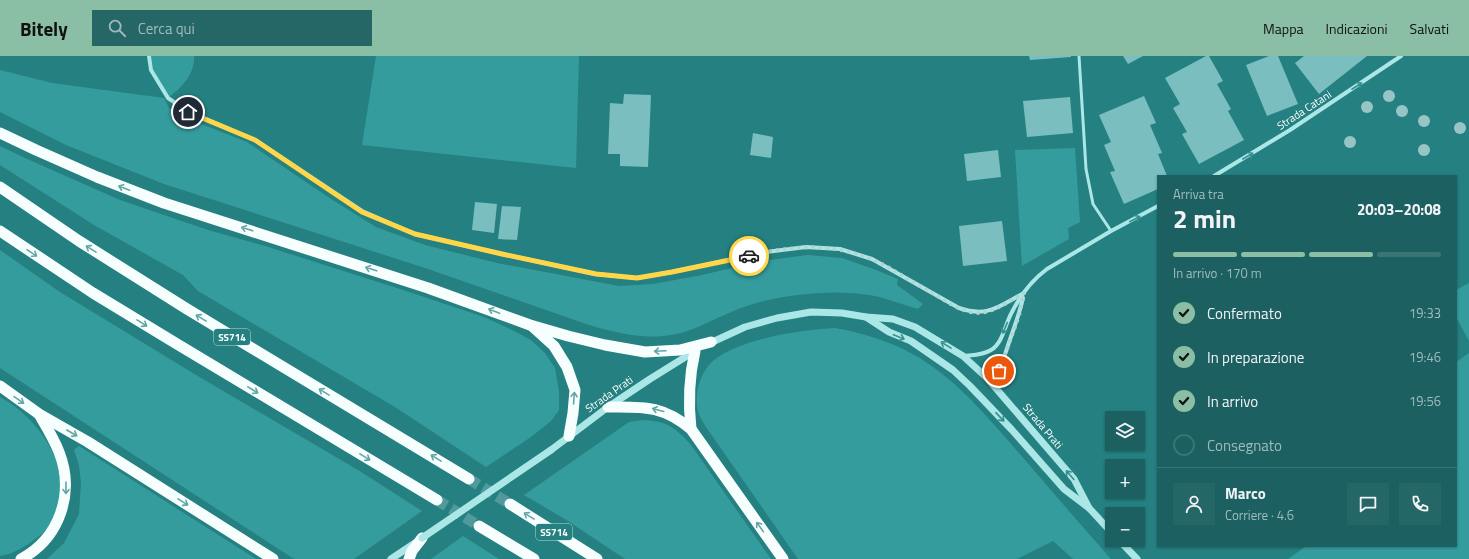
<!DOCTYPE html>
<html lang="it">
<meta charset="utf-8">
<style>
:root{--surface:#1c6061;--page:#256667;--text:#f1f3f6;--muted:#a0bbbd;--line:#3a7576;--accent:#8abfa5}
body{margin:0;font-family:"Titillium Web",sans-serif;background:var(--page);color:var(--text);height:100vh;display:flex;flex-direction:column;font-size:15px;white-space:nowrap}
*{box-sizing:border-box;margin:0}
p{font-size:13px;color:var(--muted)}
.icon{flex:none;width:22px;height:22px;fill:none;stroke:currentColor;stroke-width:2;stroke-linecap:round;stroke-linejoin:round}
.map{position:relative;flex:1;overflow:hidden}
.panel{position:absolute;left:1157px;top:119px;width:300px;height:372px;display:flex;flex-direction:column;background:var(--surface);border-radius:0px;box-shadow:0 1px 3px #0004}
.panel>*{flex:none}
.tools{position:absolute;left:1105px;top:355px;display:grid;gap:8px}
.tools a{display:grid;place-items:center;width:40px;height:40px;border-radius:0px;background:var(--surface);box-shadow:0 1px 3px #0004;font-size:20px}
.pin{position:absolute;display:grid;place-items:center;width:34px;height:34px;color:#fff;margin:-17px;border:2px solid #fff;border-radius:50%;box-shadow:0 1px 4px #0007}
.courier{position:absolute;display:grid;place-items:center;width:40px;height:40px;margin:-20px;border:3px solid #ffd54a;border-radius:50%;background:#fff;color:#222;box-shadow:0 1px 5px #0007}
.overview em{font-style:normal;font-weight:700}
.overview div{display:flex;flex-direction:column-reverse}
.overview{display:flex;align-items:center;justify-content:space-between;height:68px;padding:0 16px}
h1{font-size:26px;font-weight:700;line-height:30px}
.bar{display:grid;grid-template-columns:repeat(4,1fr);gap:6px 4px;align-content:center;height:48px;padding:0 16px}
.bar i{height:5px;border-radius:3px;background:var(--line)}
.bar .active{background:var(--accent)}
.bar p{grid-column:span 4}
.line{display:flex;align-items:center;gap:10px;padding:0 16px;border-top:1px solid var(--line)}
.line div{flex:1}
.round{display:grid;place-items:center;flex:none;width:42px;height:42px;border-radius:0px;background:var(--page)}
ol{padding:0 16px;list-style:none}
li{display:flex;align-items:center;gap:12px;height:44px}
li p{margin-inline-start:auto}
li .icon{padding:4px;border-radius:50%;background:var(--accent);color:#111;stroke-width:4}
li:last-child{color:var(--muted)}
li i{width:22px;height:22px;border:2px solid var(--line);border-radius:50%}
header{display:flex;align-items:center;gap:24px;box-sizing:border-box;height:56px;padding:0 20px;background:var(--accent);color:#111}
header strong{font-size:19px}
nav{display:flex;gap:22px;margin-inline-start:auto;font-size:14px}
.search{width:280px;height:36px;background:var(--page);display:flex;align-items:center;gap:10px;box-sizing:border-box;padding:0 14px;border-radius:0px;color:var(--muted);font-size:15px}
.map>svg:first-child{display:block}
.green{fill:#359c9d}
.building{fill:#7abebf}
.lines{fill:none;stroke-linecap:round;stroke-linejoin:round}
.trunk-tunnel{stroke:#51999a;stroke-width:11;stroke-dasharray:11 5.5;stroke-linecap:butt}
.service{stroke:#ace7e7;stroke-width:3}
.minor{stroke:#ace7e7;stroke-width:4}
.tertiary{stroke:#ace7e7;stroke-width:7}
.trunk{stroke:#f6fefe;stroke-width:11}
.tertiary-bridge{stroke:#ace7e7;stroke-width:7}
.tree{fill:#97c5c5}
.oneway{stroke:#398f90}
.oneway2{stroke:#64a6a6}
.done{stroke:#b3d3d3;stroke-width:4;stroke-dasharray:0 7.2}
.route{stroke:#ffd54a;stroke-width:5}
.labels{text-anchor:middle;stroke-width:4;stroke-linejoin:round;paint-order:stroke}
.shield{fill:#258081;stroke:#bed9d9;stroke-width:1}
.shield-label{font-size:10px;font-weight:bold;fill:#fff}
.street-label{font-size:11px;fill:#fff;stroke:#258081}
</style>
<header>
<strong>Bitely</strong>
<div class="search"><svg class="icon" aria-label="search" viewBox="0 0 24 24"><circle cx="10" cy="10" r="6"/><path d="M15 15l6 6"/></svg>Cerca qui</div>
<nav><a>Mappa</a><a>Indicazioni</a><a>Salvati</a></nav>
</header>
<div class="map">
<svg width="1469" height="503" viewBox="0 0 1469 503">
<rect width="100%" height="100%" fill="#258081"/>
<g class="green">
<path d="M151,0H194C195,18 182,31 169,41L153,14Z"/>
<path d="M376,0H579L576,112L362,89Z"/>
<path d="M0,14L52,27L164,42L169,52L196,66L247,86L331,143L376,171L425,189L497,207L619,230L653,228L702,219L762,205L808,199L842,202L876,214L898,223L897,229L923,248L918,253C904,249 889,243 875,240C838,233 796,237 760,246C736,252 715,264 693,273C657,287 624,279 589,269L425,212L164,128L66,89L0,56Z"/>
<path d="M0,90L25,102L120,144L208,174L265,190L400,233L484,261L510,273L531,284L545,297L555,312L559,336V354L551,365L531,381L486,411L395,351L198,235L183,219L94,169L0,109Z"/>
<path d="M1075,92L1080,166L1068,172L1069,183L1022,210L1015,94Z"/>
<path d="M0,194L60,236L196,319L358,414L422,455L354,503H295L291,501L0,312Z"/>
<path d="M1469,227V285L1456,261V234Z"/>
<path d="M835,272C869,278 905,290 933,311C960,330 983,356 1005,381C1041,422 1075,463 1111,503H1073L1053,485L1017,503H798L706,371C703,366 699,360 698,355C694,337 700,316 714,304C743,282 800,274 835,272Z"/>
<path d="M1469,297V503H1288L1306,490H1456V306Z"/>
<path d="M0,341C41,363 77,417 53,462C51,466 49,470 47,473C44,477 39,480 35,483C25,491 13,498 0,500Z"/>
<path d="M642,364C667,365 675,371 691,389L771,503H625L568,465L524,439L629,366Z"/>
<path d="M79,390L256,503H47L64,487L79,458L81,427L79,409L74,394Z"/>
<path d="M463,480L499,503H431Z"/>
</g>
<g class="building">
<path d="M1029,0H1071V1L1030,4Z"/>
<path d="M1123,0H1143L1128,8Z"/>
<path d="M1206,0H1209L1223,25L1217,28L1231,53L1228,55L1244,84L1199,108L1182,78L1187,76L1173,52L1180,48L1165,22Z"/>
<path d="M1269,0H1278L1298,48L1267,60L1246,9Z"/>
<path d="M1304,0H1367L1319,38L1295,7Z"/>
<path d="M624,38L651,39L648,111L620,110V98H608L610,47L623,48Z"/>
<path d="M1144,40L1156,67L1150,69L1162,97L1158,98L1167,120H1158V133L1124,148L1110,116L1115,115L1104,89L1111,86L1099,59Z"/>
<path d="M1070,41L1073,77L1027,81L1023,45Z"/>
<path d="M753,77L773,81L771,102L750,99Z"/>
<path d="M998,94L1001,121L967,125L964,98Z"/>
<path d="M475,146L497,148L494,177L472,174Z"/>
<path d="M502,150L521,151L517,184L498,183Z"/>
<path d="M1002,165L1007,205L963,210L959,170Z"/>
</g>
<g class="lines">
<g class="trunk-tunnel">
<path d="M469,423L510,448"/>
<path d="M437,444L479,470"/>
</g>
<path class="service" d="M1079,0L1086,113L1093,148L1111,175"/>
<g class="minor">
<path d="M149,0L151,14L168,42L189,56L255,84L362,155L415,178L502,198L596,218L637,222L672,216L766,196L806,191L840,193L872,203L959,252C988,262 999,250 1024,237"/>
<path d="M1214,120L1290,74L1401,0"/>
<path d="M964,300C973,299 983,299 991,294C1003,287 1005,268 1012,256C1020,240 1032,224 1047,213L1111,175L1158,150"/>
<path d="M997,332C1001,300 1016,273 1023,242"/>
</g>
<g class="tertiary">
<path d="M866,261L889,276L911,285L953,314L970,330L1012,374L1064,433L1089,452L1112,477"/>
<path d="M708,288L745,271L777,262L811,256L842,257L866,261L893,263L915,271L963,300L987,322L1074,423L1089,452"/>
<path d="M551,394L608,351L650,323L695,295"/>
<path d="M1119,484L1137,503"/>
<path d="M391,503L415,487"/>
</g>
<g class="trunk">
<path d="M0,77L36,94L97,121L164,147L428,232L530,269L568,280L605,289L645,296L680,294L711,286"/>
<path d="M0,131L79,185L187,253L469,423"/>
<path d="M0,175L93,237L177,288L437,444"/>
<path d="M532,270L554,290L567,311L575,334L573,357L569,380"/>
<path d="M0,330L39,358L88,386L273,503"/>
<path d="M608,351C644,351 662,349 691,373L783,503"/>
<path d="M691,373C688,346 689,321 695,295"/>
<path d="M510,448L597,503"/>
<path d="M479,470L534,503"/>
<path d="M21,503C60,482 75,437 59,396C54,383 46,370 39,358"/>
<path d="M409,503L412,495L422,482"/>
</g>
<path class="tertiary-bridge" d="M422,482L551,394"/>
</g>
<g class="tree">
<circle cx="1389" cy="40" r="6"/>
<circle cx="1367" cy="51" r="6"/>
<circle cx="1402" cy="55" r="6"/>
<circle cx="1424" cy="65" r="6"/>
<circle cx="1460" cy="72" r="6"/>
<circle cx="1350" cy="86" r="6"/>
<circle cx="1424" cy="94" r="6"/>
</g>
<defs><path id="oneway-shaft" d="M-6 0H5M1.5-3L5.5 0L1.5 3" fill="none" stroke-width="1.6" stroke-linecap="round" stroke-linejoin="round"/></defs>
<g class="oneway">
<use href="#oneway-shaft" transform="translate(1357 30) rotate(-33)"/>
<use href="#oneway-shaft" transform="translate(1248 100) rotate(-30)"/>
<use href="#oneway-shaft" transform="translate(1135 163) rotate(-27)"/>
<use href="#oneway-shaft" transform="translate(1005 272) rotate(113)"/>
<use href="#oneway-shaft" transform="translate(899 281) rotate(22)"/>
<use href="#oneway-shaft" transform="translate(946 289) rotate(-148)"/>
<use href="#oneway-shaft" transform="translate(1000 361) rotate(47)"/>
<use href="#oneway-shaft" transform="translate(1070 419) rotate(-130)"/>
</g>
<g class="oneway2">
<use href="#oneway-shaft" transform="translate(124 132) rotate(-159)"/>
<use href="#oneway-shaft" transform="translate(247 173) rotate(-162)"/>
<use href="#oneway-shaft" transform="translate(91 193) rotate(-148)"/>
<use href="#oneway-shaft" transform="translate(32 197) rotate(34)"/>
<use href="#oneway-shaft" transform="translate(371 213) rotate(-162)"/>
<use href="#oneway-shaft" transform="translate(494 255) rotate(-159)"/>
<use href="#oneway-shaft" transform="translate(201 262) rotate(-149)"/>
<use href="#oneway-shaft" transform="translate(142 267) rotate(32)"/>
<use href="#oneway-shaft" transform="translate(660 295) rotate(177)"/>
<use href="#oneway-shaft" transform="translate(253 334) rotate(31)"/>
<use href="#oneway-shaft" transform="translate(324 336) rotate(-149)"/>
<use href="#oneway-shaft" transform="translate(574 342) rotate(-86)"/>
<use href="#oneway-shaft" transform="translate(19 344) rotate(35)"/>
<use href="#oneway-shaft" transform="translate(658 354) rotate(-165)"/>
<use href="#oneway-shaft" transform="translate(72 377) rotate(30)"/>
<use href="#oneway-shaft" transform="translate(365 401) rotate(31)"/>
<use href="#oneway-shaft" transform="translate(436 402) rotate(-149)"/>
<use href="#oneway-shaft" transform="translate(66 432) rotate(90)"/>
<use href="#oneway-shaft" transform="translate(183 446) rotate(32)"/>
<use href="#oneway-shaft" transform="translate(529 460) rotate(-148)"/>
<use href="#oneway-shaft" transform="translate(760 471) rotate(-125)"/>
</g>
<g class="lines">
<path class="done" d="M749,200C793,190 827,186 871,203C889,210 910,225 927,234C942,242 959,256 976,257C993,258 1010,244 1024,237L1019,260L999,315"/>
<path class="route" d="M188,56L255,84L362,156L415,178L502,198L596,218L637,222L672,216L749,200"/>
</g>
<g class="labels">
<g class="shield">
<rect x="214" y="273" width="36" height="16" rx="3"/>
<rect x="536" y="468" width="36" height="16" rx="3"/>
</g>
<g class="shield-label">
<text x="232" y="285">SS714</text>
<text x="554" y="480">SS714</text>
</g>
<g class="street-label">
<text transform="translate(1304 54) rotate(-33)" y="4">Strada Catani</text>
<text transform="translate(609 338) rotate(-35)" y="4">Strada Prati</text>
<text transform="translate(1043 370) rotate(50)" y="4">Strada Prati</text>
</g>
</g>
</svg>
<div class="tools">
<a><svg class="icon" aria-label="layers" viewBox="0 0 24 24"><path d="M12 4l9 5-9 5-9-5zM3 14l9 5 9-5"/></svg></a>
<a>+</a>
<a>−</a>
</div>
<div class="pin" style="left:999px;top:315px;background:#ea580c"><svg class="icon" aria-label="bag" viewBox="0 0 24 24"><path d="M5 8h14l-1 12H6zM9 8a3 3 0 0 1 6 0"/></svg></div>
<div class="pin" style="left:188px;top:56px;background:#1f2937"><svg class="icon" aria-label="home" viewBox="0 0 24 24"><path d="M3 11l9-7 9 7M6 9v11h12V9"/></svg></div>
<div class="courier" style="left:749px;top:200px"><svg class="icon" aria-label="car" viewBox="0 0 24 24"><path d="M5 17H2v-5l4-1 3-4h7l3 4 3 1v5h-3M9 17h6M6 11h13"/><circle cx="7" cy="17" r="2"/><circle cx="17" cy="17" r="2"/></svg></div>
<section class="panel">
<div class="overview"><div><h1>2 min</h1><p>Arriva tra</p></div><em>20:03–20:08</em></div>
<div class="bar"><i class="active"></i><i class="active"></i><i class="active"></i><i></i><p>In arrivo · 170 m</p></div>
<ol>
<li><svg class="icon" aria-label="check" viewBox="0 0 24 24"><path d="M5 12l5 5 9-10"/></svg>Confermato<p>19:33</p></li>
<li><svg class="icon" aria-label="check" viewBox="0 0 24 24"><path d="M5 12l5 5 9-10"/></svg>In preparazione<p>19:46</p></li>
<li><svg class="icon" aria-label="check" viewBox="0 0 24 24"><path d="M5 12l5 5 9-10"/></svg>In arrivo<p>19:56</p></li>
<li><i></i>Consegnato</li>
</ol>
<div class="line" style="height:72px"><a class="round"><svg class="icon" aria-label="person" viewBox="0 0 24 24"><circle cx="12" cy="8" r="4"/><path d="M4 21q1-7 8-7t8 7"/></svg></a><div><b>Marco</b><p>Corriere · 4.6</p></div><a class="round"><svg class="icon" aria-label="chat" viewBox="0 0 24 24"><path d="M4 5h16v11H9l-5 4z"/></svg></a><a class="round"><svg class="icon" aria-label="phone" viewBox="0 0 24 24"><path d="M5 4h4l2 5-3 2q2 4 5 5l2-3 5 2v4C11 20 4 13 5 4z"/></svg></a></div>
</section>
</div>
